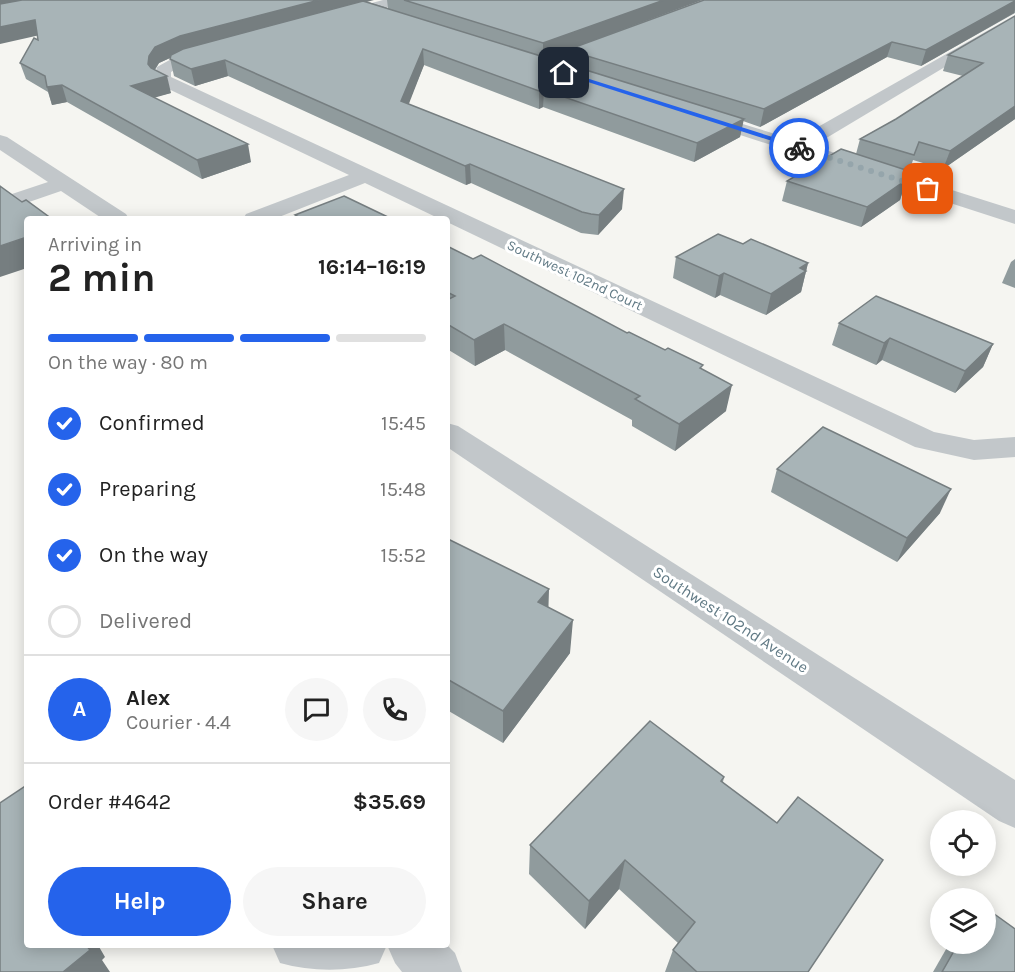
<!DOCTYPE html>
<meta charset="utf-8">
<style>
:root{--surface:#fff;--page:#f6f6f6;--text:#222;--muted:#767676;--line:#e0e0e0;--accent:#2563eb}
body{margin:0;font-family:Karla,sans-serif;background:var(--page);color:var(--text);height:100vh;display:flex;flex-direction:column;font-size:22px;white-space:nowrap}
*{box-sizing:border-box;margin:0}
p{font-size:20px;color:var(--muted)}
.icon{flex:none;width:33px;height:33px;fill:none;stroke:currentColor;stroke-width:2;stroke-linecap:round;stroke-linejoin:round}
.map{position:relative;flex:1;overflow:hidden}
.drawer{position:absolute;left:24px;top:216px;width:426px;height:732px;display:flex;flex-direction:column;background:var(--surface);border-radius:6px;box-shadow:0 3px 15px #0003}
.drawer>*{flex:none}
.buttons{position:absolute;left:930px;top:810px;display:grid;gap:12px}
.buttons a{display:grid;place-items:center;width:66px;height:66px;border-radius:50%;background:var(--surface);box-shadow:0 3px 15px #0003;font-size:30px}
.pin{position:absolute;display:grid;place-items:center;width:51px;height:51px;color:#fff;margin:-26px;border-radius:12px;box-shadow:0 3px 9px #0006}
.courier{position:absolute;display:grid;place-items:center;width:60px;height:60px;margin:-30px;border:4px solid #2563eb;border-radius:50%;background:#fff;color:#222;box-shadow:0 2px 8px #0007}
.headline em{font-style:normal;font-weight:700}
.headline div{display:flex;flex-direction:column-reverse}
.headline{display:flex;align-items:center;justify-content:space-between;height:102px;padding:0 24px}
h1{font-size:39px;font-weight:700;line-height:45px}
.bar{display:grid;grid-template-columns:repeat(4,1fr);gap:9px 6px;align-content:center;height:72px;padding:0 24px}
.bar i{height:8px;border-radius:4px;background:var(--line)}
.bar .selected{background:var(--accent)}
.bar p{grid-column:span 4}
.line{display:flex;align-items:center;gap:15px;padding:0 24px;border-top:2px solid var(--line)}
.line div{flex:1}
.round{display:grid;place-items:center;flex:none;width:63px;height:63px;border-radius:32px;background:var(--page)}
ol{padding:0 24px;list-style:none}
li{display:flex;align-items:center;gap:18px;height:66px}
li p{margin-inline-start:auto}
li .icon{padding:6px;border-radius:50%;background:var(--accent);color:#fff;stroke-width:4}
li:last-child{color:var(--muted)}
li i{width:33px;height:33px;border:3px solid var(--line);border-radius:50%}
.primary-button{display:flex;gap:12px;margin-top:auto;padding:12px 24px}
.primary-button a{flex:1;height:69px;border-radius:36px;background:var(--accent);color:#fff;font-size:24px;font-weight:700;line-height:69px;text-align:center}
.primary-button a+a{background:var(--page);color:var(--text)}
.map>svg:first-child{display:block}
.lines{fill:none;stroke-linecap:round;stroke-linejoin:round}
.minor{fill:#c2c7ca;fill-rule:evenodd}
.wall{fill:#909b9d;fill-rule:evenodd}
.shaded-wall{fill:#767e80}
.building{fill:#a8b4b7;stroke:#767e80;stroke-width:1.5}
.route{fill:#2563eb}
.done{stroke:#95a5ab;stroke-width:6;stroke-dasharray:0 10.8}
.labels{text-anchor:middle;stroke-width:6;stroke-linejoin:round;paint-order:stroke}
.far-street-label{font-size:14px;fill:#617a85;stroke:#fff}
.street-label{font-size:16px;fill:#617a85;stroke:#fff}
</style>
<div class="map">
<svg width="1015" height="972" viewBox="0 0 1015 972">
<rect width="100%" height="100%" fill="#f5f5f1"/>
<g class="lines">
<g class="minor">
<path d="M383,0H405L403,3L336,21L329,17L331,14Z"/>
<path d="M1015,15V25L813,146L1015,210V224L694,120L691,116L694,112L700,111L795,140Z"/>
<path d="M609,36L617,41L614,44L549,69H537L535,66L537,63Z"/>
<path d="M214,45L222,50L220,53L187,63L171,72V77L934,432L974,440L1015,437V457L974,460L915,447L447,222V219H440L365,183L274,219H243L246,214L349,175L156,83L154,79L157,67L175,57Z"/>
<path d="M0,135L7,137L126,214L129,219H103L61,191L0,212V198L48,182L0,150Z"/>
<path d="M447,423L458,426L1015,780V828L999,821L447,447Z"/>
<path d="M272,945H387L379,963C347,972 312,972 280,963Z"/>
<path d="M387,945H447L455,953L462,972H402L395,963Z"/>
</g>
</g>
<g class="wall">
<path d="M0,0L368,2L388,8L387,0H702L586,43L1015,0V13L921,66L887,57L760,127L743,121L740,137L694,162L543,107L539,109L424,65L408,104L622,209L598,235L581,233L471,183L466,185L228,76L195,86L174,76L170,58L159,63L155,70L171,93L154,97L251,162L202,179L67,102L52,105L48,92L26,79L20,63L38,40L37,35ZM567,50L566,64L546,57Z"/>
<path d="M1015,16V119L943,169L913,160L900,200L861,227L782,201L787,181L856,154L860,139L896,119L963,76L943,71L948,55Z"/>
<path d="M447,246L702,370L726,411L675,451L632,426V420L505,350L475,366L447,349Z"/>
<path d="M676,257L808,263L801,292L766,315L720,295L715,298L673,278Z"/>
<path d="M1015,259V288L1002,283L1011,262Z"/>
<path d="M839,323L993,344L983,367L955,393L882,360L876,365L832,345Z"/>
<path d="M777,469L940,513L897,562L771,492Z"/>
<path d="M447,540L548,608L570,653L503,743L447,710Z"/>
<path d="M724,777L723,782L809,972H665L673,950L678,943L619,889L585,929L529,874L530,845Z"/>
<path d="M949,944H986L1015,972H933Z"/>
</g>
<g class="shaded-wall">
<path d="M0,0H35L0,8Z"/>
<path d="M319,0H374L183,52L159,63L153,72L148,64L149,56L155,47L180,36Z"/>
<path d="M664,0H702L543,59V43Z"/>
<path d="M1015,1V10L1014,13L921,66L926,50Z"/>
<path d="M35,20L40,35L0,44V27Z"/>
<path d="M892,42L887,57L760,127L764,109Z"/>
<path d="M423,49L424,65L403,119L401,101Z"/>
<path d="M225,60L228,76L195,86L191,69Z"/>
<path d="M167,76L171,93L136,103L131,86Z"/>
<path d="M62,85L67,102L52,105L47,87Z"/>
<path d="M544,90L543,107L539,109V91Z"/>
<path d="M1015,106V119L943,169L950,151Z"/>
<path d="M744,119L740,137L694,162L697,143Z"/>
<path d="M248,144L251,162L202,179L197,160Z"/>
<path d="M470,164L471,183L466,185L465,166Z"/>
<path d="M906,180L900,200L861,227L867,207Z"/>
<path d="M624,189L622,209L598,235L599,215Z"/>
<path d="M27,237V268L0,277V246Z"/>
<path d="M808,263L801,292L766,315L771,294L800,268Z"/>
<path d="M724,273L720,295L715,298L719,276Z"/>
<path d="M504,324L505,350L475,366L474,340Z"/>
<path d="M890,338L882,360L876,365L884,343Z"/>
<path d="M993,344L983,367L955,393L965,371Z"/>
<path d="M732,385L726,411L675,451L679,424Z"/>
<path d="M951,489L940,513L897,562L907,538Z"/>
<path d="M549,589L548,622L538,602Z"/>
<path d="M573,620L570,653L503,743V711Z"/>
<path d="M625,860L619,889L585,929L589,901Z"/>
<path d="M86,945H98L105,957L102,960L110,972H63Z"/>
</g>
<g class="building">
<path d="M22,0H319L180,36L155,47L149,56L148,64L151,68L167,76L131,86L248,144L197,160L62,85L47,87L45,76L20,63L34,38L38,40L35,20L0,27V4Z"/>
<path d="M404,0H664L543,43Z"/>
<path d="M704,0H1015V1L926,50L892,42L764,109L567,50Z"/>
<path d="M363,1L744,119L697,143L544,90L539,91L423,49L401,101L624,189L599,215L591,214L582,212L470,164L465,166L225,60L191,69L170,59L171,55L183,49Z"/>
<path d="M1015,16V106L950,151L919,142L914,155L860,139L896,119L983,63L948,55Z"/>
<path d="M841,149L909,171L906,180L867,207L787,181Z"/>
<path d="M0,186L22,202L26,200L52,219H27V237L0,246Z"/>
<path d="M344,196L392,219H302L295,215Z"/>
<path d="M718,234L743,244L751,239L808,263L800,268L806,271L771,294L724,273L719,276L676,257Z"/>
<path d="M447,246L473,259L481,255L627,333L629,332L665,350L668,348L703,365L700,368L732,385L679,424L635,399L640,396L504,324L474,340L447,324V300L455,296L447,292Z"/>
<path d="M876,296L993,344L965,371L890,338L884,343L839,323Z"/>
<path d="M823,427L951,489L907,538L777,469Z"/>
<path d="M448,539L549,589L538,602L573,620L503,711L447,679V540Z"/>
<path d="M650,721L724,777L721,781L777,823L798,797L883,860L808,972H697L673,950L695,922L625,860L589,901L530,845Z"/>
<path d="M27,785V945H86L90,950L63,972H0V803Z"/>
<path d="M986,908L1015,929V972H942L958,944H986Z"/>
</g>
<path class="route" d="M564,71L801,146L802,148L797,149L563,74Z"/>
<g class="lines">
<path class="done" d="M799,148L928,189"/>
</g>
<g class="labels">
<g class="far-street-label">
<text transform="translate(575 275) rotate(25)" y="5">Southwest 102nd Court</text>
</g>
<g class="street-label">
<text transform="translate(731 619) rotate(33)" y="6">Southwest 102nd Avenue</text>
</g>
</g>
</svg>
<div class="buttons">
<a><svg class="icon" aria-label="locate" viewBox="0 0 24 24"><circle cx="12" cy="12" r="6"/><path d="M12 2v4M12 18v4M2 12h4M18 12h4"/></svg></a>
<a><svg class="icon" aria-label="layers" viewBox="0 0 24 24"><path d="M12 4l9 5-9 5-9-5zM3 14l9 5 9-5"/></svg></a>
</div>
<div class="pin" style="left:928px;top:189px;background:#ea580c"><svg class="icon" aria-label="bag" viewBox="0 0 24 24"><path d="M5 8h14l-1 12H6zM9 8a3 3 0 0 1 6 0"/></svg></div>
<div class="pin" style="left:564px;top:73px;background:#1f2937"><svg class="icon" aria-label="home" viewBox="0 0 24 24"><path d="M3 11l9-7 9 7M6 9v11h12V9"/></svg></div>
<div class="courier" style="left:799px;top:148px"><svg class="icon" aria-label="bike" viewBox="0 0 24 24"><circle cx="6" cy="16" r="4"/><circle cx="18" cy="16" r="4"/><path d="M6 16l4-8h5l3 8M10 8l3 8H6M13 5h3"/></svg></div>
<section class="drawer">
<div class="headline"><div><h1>2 min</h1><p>Arriving in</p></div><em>16:14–16:19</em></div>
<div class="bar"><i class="selected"></i><i class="selected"></i><i class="selected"></i><i></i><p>On the way · 80 m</p></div>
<ol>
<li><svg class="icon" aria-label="check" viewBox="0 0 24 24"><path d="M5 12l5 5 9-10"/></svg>Confirmed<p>15:45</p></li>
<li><svg class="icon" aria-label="check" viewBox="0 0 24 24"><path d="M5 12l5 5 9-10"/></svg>Preparing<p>15:48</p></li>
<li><svg class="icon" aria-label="check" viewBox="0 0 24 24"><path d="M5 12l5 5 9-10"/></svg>On the way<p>15:52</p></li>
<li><i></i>Delivered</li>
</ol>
<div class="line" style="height:108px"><b class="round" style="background:var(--accent);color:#fff">A</b><div><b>Alex</b><p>Courier · 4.4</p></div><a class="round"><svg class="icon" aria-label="chat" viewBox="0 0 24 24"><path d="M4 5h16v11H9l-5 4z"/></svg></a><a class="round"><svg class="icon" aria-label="phone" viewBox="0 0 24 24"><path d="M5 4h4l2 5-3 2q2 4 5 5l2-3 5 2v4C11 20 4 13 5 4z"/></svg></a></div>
<div class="line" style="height:78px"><div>Order #4642</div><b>$35.69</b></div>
<div class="primary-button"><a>Help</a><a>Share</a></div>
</section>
</div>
